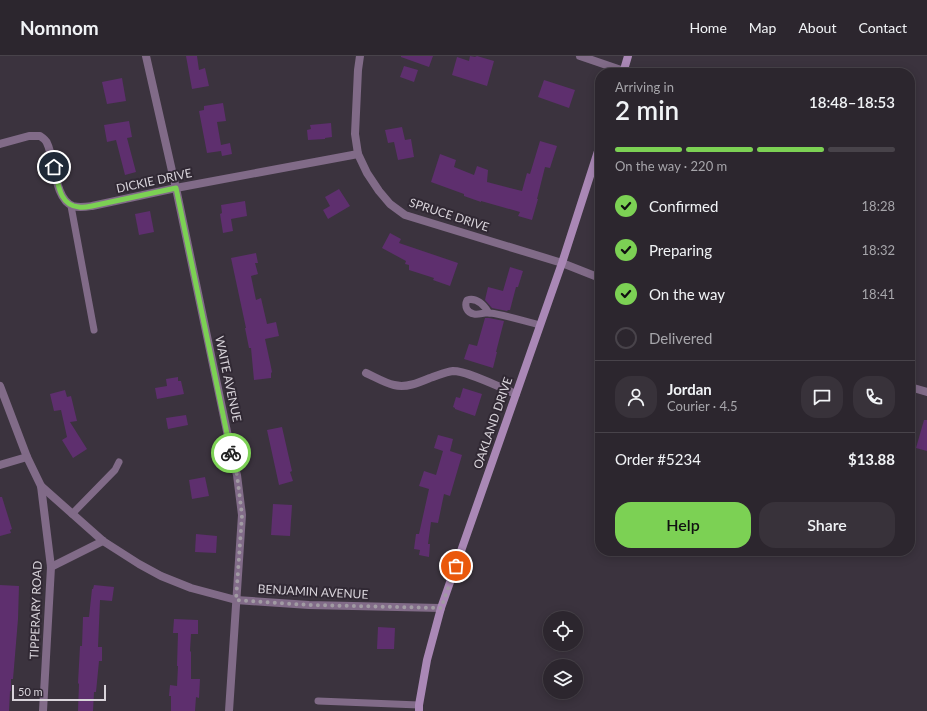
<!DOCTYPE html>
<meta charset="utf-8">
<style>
:root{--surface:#2c262e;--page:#38323a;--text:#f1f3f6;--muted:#a6a5aa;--line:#48434a;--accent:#7cd154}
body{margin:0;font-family:Lato,sans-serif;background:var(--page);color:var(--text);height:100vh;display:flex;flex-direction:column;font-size:15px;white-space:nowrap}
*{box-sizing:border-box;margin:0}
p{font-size:13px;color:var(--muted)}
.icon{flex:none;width:22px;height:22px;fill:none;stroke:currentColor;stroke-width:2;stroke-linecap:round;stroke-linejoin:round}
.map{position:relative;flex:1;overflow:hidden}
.panel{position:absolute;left:595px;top:12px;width:320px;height:488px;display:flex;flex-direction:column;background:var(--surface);border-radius:16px;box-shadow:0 2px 10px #0003,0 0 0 1px var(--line)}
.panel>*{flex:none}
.tools{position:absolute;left:543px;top:555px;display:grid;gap:8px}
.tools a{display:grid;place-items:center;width:40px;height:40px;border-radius:50%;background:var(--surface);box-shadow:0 2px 10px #0003,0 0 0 1px var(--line);font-size:20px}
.scale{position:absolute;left:12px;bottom:10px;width:94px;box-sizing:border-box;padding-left:4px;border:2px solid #d8d3da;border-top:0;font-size:11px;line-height:14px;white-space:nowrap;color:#d8d3da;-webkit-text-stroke:3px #312934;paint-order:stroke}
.pin{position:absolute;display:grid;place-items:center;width:34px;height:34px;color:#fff;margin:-17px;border:2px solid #fff;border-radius:50%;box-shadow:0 1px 4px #0007}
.courier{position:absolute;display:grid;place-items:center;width:40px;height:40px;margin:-20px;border:3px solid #7cd154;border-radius:50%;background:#fff;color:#222;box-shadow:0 1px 5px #0007}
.summary em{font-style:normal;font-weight:600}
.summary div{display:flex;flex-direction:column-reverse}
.summary{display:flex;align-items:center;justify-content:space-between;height:68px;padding:0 20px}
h1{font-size:26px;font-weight:600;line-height:30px}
.bar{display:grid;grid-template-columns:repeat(4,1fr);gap:6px 4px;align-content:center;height:48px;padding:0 20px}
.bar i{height:5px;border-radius:3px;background:var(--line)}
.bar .on{background:var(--accent)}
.bar p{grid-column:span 4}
.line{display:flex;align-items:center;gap:10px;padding:0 20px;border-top:1px solid var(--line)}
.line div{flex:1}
.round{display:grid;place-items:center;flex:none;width:42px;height:42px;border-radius:16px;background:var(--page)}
ol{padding:0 20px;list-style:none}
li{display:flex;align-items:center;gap:12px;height:44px}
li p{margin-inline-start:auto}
li .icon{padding:4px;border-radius:50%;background:var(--accent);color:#111;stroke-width:4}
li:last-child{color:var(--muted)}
li i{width:22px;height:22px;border:2px solid var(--line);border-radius:50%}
.cta{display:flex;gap:8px;margin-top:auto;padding:8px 20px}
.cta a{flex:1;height:46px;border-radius:16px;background:var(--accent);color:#111;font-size:16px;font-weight:600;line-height:46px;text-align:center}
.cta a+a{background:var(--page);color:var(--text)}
header{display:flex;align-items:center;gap:24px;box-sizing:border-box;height:56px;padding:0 20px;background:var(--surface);border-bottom:1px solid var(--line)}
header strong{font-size:19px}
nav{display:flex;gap:22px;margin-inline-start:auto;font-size:14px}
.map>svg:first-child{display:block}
.building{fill:#5e2f6e}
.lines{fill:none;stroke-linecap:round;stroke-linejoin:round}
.lane{stroke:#816b88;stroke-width:7}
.street{stroke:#816b88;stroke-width:8}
.secondary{stroke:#aa88b6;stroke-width:8}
.done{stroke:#a19ba3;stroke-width:4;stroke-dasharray:0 7.2}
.route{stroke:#7cd154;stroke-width:5}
.labels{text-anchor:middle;stroke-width:4;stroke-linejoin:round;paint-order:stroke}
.street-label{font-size:12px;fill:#d8d3da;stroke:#312934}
</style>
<header>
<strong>Nomnom</strong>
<nav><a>Home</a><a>Map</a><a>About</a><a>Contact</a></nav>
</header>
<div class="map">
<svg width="927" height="655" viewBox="0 0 927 655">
<rect width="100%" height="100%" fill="#3b333e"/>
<g class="building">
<path d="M186,0H197L199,14L205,12L209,30L192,33Z"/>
<path d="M401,0H433L429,11L401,1Z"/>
<path d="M470,0L475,1L477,0L494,5L487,30L452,19L457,1L469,5Z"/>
<path d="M404,10L418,14L414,26L400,21Z"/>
<path d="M122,22L126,45L107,48L102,26Z"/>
<path d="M544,24L575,34L569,52L538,41Z"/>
<path d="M223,47L226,65L217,66L221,89L230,87L232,98L222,100L221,95L207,97L199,55L204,54V50Z"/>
<path d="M129,65L132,81L127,82L136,116L125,119L116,84L107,86L104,69Z"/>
<path d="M331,67L332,81L325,82V83L308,84L307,74L311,73L310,69Z"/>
<path d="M402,71L405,84L411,83L414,101L398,104L394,86L388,87L385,74Z"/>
<path d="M540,85L557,90L550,112L545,111L537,143H538L532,164L518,160L520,156L481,145V146L464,140V138L431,126L440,98L456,104L454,111L474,119L477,110L488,114L487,126L522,135L527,117L530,118Z"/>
<path d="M339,133L350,150L328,163L323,154L330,150L325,141Z"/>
<path d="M245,145L247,160L231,163L233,175L223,177L220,158L222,157L221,149Z"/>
<path d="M150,155L154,176L139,179L135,158Z"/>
<path d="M390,177L401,183L399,187L458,207L450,230L433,224L434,222L409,214V209L405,208L406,205L382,192Z"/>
<path d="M256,197L258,207H255L258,218L251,220L256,244L261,242L267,268L276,266L279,280L265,283L270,306L272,316L271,317V322L254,324L251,292H249L245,272H246L231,202Z"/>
<path d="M510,211L523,215L518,231H516L510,254H508L507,255L492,252L485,244L488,231L503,235Z"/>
<path d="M485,262H489L504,265L496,296H497L493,312L464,303L469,288L477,290Z"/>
<path d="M178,321V325H181L184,338L157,343L155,332L167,330L166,323Z"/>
<path d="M463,332L482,338L475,360L455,353V352L453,351L456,341L460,342Z"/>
<path d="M65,334L67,341L71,340L77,365L70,366L87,393L73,402L62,384L67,381L61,354L54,355L50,338Z"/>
<path d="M186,359L188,369L168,373L166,362Z"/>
<path d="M924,364H927V395L916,392Z"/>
<path d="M282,371L292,415L290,416L293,425L279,429L267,374Z"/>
<path d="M438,379L453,383L450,395L462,399L450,440L444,438L438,467L431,466L428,488H430L429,501L419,499L420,494L414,493L416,478H419L429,433L419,430L424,415L436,419L443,395L434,392Z"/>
<path d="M205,421L209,440L192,443L189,424Z"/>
<path d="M0,441H2L12,473L10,474L11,477L0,480Z"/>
<path d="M273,448L292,449L290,480L271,479Z"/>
<path d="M196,478L217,480L216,497L195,496Z"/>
<path d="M0,529L19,530L18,563L13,623H11V635H10L9,655H0Z"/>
<path d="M94,529L114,531L112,545L100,544L98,591H102V605H99L96,636H94L93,655H78L79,628L78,627L80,590H82L83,561H89L92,533H93Z"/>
<path d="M174,563L198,564V578H191L190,595L191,596V623H200L199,642L196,641L195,655H171V640H169L170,629L177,630L178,610H177L178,577H173Z"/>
<path d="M378,571L395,572L394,593H377Z"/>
</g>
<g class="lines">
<g class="lane">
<path d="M71,150L94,274"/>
<path d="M489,257C484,249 477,241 467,244C464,250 467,257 474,258C479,259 485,256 490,257C506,259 524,265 540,269"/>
<path d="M72,458L115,414L119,406"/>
<path d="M318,645L419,649"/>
</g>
<g class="street">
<path d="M146,0L177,137L233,404L237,419L242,459L229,655"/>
<path d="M360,0L358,14L355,78L358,98L367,117L379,135L390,148L405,159L562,207L600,222"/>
<path d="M580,0L624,15"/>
<path d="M0,88L29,80H40C43,82 46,84 47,87C55,103 54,143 73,150C79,152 85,151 92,150L176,132L358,98"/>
<path d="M366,317C375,321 385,327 394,329C406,332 418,327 430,322C437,320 445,316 453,315C468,315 501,332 516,338"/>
<path d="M0,330L27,401L41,430L103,485L139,508L161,520L191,532L236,544L309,549L441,552"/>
<path d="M910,331L927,336"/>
<path d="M0,409L27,401"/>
<path d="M41,430L51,511L43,655"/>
<path d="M51,511L103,485"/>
</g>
<g class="secondary">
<path d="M623,17L628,0"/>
<path d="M419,655V649L427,604L441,552L562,207L600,89"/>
</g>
</g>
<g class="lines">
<path class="done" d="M231,397L237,419L242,459L236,544L309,549L441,552L456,510"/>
<path class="route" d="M54,111C58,126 59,150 79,151C83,152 87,151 92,150L176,132L231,397"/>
</g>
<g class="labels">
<g class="street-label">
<text transform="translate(154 125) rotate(-12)" y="4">DICKIE DRIVE</text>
<text transform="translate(449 159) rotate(18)" y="4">SPRUCE DRIVE</text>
<text transform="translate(228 323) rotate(78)" y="4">WAITE AVENUE</text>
<text transform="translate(493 367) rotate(-71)" y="4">OAKLAND DRIVE</text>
<text transform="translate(313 536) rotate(3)" y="4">BENJAMIN AVENUE</text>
<text transform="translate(36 554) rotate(-88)" y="4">TIPPERARY ROAD</text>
</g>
</g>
</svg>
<div class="tools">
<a><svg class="icon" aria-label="locate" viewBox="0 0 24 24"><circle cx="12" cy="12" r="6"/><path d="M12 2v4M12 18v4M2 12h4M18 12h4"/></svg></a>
<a><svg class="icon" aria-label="layers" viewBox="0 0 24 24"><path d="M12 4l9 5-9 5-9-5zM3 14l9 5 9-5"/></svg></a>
</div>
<div class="scale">50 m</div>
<div class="pin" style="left:456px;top:510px;background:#ea580c"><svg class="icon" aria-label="bag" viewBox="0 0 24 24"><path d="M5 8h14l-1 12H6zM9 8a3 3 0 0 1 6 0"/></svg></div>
<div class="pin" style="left:54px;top:111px;background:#1f2937"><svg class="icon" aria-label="home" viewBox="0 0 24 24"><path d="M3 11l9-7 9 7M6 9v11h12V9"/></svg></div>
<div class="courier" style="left:231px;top:397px"><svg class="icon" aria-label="bike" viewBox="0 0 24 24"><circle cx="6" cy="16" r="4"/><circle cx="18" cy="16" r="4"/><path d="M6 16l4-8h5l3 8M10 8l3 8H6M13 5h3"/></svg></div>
<section class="panel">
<div class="summary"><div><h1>2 min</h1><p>Arriving in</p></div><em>18:48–18:53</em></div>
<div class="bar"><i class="on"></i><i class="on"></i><i class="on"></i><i></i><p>On the way · 220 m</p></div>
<ol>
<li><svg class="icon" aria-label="check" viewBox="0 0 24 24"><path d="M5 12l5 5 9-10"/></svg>Confirmed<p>18:28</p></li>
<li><svg class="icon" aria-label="check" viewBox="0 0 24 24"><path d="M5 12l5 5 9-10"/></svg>Preparing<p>18:32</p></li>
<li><svg class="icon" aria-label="check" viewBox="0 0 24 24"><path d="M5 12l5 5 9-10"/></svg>On the way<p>18:41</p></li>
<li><i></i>Delivered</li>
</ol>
<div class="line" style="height:72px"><a class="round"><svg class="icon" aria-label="person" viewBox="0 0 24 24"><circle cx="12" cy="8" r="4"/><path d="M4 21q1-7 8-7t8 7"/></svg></a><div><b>Jordan</b><p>Courier · 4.5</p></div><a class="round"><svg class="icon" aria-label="chat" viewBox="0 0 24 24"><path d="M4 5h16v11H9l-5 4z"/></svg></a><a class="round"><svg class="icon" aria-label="phone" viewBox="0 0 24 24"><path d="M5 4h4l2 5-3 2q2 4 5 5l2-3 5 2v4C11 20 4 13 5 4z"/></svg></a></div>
<div class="line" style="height:52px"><div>Order #5234</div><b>$13.88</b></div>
<div class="cta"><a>Help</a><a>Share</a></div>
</section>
</div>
